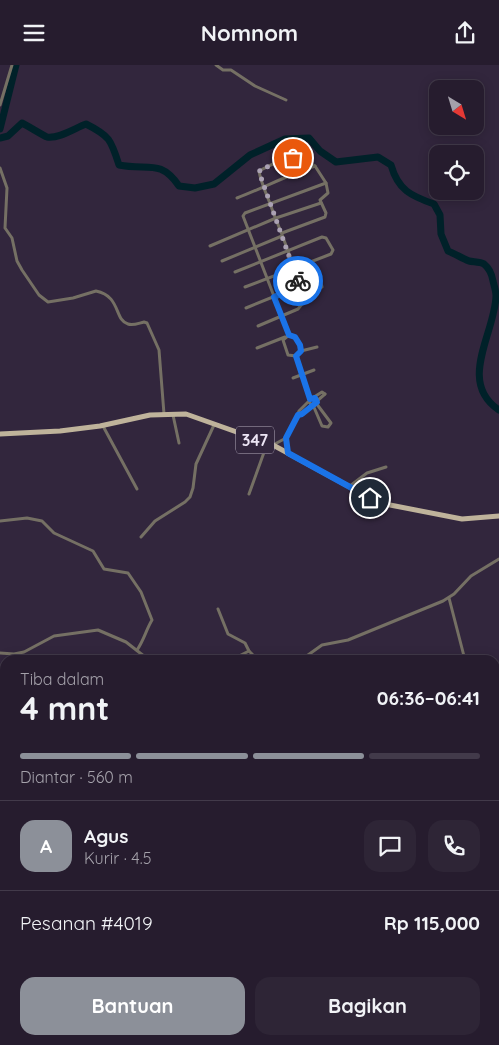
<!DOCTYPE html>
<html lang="id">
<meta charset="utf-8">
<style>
:root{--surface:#261c2e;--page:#2e2536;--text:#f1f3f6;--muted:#a4a1aa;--line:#423a4a;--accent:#8c9099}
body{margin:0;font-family:Quicksand,sans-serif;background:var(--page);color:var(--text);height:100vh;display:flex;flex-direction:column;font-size:19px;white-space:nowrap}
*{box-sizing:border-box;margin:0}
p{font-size:16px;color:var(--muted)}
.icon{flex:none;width:28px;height:28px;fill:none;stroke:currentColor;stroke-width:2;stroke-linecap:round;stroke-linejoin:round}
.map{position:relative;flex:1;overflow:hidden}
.side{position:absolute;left:0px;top:590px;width:500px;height:390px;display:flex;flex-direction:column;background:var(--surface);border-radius:15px 15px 0 0;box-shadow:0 2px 12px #0003,0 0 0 1px var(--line)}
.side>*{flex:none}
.needle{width:32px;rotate:142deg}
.buttons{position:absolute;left:429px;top:15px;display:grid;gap:10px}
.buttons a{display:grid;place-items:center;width:55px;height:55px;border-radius:10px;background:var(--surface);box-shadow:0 2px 12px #0003,0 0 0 1px var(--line);font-size:25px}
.pin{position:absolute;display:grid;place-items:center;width:42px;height:42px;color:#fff;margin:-21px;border:2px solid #fff;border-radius:50%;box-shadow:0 1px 5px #0007}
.courier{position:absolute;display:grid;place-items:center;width:50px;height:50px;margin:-25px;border:4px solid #1a73e8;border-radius:50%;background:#fff;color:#222;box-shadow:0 1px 6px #0007}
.head em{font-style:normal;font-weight:800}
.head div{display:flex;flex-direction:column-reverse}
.head{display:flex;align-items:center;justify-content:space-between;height:85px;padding:0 20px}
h1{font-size:32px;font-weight:800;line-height:38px}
.bar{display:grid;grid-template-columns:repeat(4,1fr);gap:8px 5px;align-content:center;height:60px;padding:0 20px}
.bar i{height:6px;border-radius:4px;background:var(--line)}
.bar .selected{background:var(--accent)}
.bar p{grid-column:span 4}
.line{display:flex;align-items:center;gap:12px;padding:0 20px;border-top:1px solid var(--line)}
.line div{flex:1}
.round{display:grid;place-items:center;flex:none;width:52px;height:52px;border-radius:15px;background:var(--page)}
.button{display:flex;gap:10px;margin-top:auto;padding:10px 20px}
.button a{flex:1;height:58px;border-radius:15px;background:var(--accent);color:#fff;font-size:20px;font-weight:800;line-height:58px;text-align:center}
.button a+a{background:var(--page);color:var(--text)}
header{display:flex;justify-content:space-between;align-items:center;height:65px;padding:0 20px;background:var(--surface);font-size:22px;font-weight:800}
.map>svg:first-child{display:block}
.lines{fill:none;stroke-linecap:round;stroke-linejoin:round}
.river{stroke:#002129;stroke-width:7}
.minor{stroke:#757064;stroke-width:3}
.primary{stroke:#bfb39b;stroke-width:5}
.done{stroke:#aba2b4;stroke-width:5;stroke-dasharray:0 9}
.route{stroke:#1a73e8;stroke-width:6}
.labels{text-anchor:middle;stroke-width:5;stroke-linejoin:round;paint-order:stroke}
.shield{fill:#32263d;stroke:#b4acbd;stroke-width:1}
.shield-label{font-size:16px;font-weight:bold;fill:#ece5f4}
</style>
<header><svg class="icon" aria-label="menu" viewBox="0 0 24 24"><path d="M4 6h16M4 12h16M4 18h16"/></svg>Nomnom<svg class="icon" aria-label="share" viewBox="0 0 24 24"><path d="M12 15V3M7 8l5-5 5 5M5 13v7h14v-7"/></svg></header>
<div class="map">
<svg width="499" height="980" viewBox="0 0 499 980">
<rect width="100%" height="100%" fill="#32263d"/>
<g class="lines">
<g class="river">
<path d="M0,64L16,0"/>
<path d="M0,73L8,71L22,58C28,61 44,71 47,72C59,74 75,63 86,59C110,71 111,75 119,100C147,106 160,93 179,121L195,123L214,119L250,90L285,74L309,73L320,86L336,97L378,92L391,100C398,125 411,131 434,139L440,150L441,169L448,186C455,189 462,193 469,196C473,197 480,197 484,199C489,203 492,210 493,216C494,220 496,226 496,231C495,268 457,317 499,345"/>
</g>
<g class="minor">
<path d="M216,0L223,5H231L255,21L286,35"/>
<path d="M0,40L12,0"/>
<path d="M0,103L7,123L5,163L12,173L17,196L22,205L39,230L48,237L73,233L96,226C121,231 114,255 128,259C133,261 139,258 144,257L147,258L159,285L164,349"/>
<path d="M237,133C263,123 288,110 315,101C295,88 279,95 259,106C261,119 269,134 273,147C283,171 292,196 300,221L246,243"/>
<path d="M282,168L325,152L326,148L320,135L328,128L326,118"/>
<path d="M210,181L276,153L321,138"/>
<path d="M222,196L282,171"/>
<path d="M235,207L322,172L326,173L333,185L331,189L245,222"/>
<path d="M300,221L309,230L322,222L320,212"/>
<path d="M258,261L298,244L309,230"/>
<path d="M289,270L295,272L300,280L301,286L296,291"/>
<path d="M257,283L285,272"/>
<path d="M301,286L317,282"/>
<path d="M293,313L314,305"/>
<path d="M314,332L322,327L325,329"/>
<path d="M311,334L296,291L288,290L283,275L289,270L243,151L245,148L326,118L315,101"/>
<path d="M317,336L325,329"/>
<path d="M313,340L322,361L328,362L331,358L316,338"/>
<path d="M173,350L179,378"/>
<path d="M298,350L302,349L311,340"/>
<path d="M103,361L137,424"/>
<path d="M286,373L287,387"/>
<path d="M273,380L286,373L291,365L299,346L311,334L315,333L317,337L315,340H311L309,336"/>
<path d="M350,421L367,408L386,402"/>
<path d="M249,429L267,379"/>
<path d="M0,456L27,453L42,456L54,468L93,486L104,504L128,508L141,527L152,555C146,565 144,575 137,585"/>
<path d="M141,472L155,456L185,437L190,432L193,423L196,399L214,360"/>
<path d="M449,533L465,595"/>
<path d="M218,544L228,569L245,578L249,586L258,595"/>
<path d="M0,588L14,589L24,587L54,571L98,565L126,577L149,595"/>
<path d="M231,595L249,586"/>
<path d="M301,595L322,580L348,575L443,536L454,529L471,511L499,494"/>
<path d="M495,710L499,708"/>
<path d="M0,735L5,738"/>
<path d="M495,796L499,808"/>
<path d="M0,826L5,831"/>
<path d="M495,910L499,903"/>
<path d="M495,919L499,923"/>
<path d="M101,975L107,980"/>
<path d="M143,975L144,980"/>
</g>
<path class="primary" d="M0,369L60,366L100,361L150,350L186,349L273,380L370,433L390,440L462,454L499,451"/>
</g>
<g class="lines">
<path class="done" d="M293,93L261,104L259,107L298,216"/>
<path class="route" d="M298,216L300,221L274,232L289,270L295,272L300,280L301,286L296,291L310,334L315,333L317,337L302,349L298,350L286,373L288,388L370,433"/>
</g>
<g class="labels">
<rect class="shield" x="236" y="361.5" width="38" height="27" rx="4"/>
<g class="shield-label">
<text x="255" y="381">347</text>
</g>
</g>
</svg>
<div class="buttons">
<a><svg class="needle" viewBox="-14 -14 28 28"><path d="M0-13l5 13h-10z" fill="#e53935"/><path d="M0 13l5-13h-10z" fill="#a4a1aa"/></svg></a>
<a><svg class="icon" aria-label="locate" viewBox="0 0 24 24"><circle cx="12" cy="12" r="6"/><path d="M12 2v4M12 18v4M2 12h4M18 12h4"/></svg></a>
</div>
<div class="pin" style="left:293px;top:93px;background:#ea580c"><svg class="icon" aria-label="bag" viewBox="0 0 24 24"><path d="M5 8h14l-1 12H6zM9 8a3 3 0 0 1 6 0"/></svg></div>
<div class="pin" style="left:370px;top:433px;background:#1f2937"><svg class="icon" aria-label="home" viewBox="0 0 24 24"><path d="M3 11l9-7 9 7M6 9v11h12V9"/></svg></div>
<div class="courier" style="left:298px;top:216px"><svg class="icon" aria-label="bike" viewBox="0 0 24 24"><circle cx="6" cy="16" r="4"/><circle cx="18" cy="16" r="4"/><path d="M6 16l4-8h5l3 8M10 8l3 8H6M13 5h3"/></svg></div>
<section class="side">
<div class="head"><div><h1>4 mnt</h1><p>Tiba dalam</p></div><em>06:36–06:41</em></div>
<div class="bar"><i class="selected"></i><i class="selected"></i><i class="selected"></i><i></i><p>Diantar · 560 m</p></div>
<div class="line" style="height:90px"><b class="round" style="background:var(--accent);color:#fff">A</b><div><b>Agus</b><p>Kurir · 4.5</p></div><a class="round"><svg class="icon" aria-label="chat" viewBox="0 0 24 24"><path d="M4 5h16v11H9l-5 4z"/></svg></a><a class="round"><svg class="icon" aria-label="phone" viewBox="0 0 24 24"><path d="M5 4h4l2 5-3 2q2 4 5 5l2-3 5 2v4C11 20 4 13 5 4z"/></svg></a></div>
<div class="line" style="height:65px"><div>Pesanan #4019</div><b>Rp 115,000</b></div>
<div class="button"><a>Bantuan</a><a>Bagikan</a></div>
</section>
</div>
